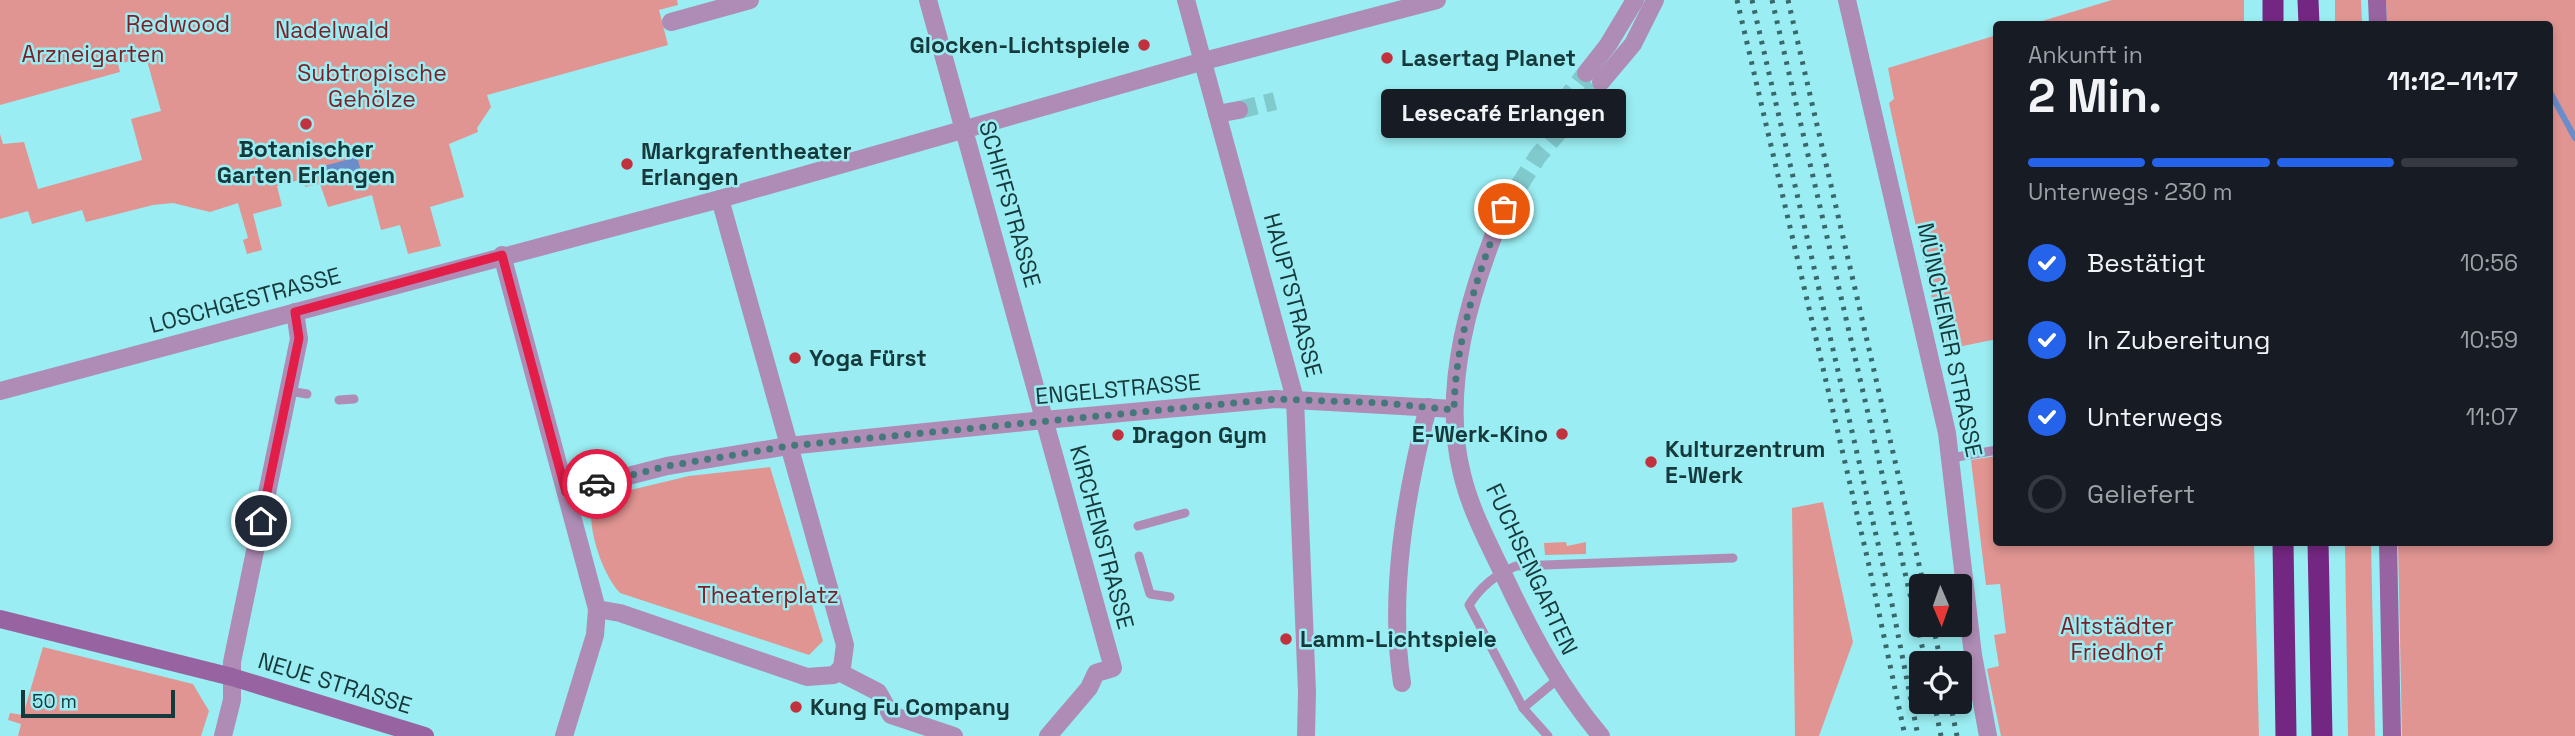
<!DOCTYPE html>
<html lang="de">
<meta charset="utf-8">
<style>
:root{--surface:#171b24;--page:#20242c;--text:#f1f3f6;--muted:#9ea1a6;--line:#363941;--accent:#2563eb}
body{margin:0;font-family:"Space Grotesk",sans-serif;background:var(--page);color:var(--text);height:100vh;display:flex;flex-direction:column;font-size:26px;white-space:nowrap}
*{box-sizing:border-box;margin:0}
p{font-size:23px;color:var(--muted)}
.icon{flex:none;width:38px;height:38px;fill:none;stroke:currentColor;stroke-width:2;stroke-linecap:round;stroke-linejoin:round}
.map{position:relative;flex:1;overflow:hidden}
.panel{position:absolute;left:1993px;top:21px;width:560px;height:525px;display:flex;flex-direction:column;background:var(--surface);border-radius:7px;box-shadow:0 4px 10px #0003}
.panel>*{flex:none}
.needle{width:46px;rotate:178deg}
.controls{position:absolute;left:1909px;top:574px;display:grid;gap:14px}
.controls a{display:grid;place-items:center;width:63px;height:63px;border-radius:7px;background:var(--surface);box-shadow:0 4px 10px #0003;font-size:35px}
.scale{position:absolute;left:21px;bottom:18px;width:154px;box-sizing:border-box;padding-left:7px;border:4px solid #16393b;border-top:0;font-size:19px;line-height:24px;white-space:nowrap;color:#16393b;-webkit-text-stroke:5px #9aedf2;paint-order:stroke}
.pin{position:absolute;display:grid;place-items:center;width:60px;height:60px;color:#fff;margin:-30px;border:4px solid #fff;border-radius:50%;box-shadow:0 2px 7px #0007}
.courier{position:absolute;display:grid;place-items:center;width:70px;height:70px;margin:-35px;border:5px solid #e11d48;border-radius:50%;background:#fff;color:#222;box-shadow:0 2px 9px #0007}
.bubble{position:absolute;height:49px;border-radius:7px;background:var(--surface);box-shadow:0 4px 10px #0003;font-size:23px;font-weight:700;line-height:49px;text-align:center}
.overview em{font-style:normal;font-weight:700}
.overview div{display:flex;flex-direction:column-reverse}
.overview{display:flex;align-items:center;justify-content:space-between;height:119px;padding:0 35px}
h1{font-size:46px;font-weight:700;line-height:52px}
.bar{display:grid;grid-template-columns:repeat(4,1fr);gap:10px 7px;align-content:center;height:84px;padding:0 35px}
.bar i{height:9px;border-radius:5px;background:var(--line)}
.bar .current{background:var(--accent)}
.bar p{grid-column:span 4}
ol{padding:0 35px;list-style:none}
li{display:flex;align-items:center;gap:21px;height:77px}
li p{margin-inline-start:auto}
li .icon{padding:7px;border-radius:50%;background:var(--accent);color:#fff;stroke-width:4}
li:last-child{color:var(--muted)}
li i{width:38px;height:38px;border:4px solid var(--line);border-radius:50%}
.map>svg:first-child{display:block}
.green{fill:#e19592}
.water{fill:#6b8dc9}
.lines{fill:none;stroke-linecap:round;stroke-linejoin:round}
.stream{stroke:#6b8dc9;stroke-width:6}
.street-tunnel{stroke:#80c9cd;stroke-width:18;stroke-dasharray:18 9;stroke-linecap:butt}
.lane{stroke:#ae8cb5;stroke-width:9}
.street{stroke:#ae8cb5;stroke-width:18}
.secondary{stroke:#9763a0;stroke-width:18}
.highway{stroke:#742782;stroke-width:21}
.rail{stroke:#38686a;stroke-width:5;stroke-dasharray:3.5 7;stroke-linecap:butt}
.done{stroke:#44787b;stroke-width:7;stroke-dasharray:0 12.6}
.route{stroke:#e11d48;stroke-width:9}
.poi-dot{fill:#c2323e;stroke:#9aedf2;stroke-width:2.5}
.labels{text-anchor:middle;stroke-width:5;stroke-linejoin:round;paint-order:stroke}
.park-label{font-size:23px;fill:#7d1f26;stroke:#9aedf2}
.poi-label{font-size:23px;font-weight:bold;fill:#16393b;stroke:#9aedf2;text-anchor:start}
.street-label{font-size:23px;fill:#16393b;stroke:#9aedf2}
</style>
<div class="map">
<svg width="2575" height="736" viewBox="0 0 2575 736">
<rect width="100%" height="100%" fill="#9aedf2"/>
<g class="green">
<path d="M0,0H677L678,5L659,10L668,45L487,95L491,107L477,128L478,132L449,144L464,197L430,207L441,246L408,254L400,225L381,230L372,195L328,207L320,184L305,187L303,179L277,186L282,206L253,214L262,250L247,254L243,240L248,238L238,203L210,212L173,203L153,205L86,222L82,210L32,224L28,211L0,219V134L3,144L24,142L38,189L142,160L131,119L161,111L146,57L118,64L120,72L0,105Z"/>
<path d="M2112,0H2244V24H2032Z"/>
<path d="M2335,0H2361L2362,24H2335Z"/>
<path d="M2386,0H2575V736H2402L2398,543L2550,542V24H2387Z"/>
<path d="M1997,35V339L1943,350L1889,103L1894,99L1888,68Z"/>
<path d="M1997,456V542L2254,543L2259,736H2001L1987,669L1999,666L1994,635L2006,633L2000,584L1986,585L1971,460Z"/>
<path d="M770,467L823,641L809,655L620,593C602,575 585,523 593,499L689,476Z"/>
<path d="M1823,502L1853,642L1819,736H1795L1792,508Z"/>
<path d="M1566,542L1567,546L1586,542V554L1545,555L1544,543Z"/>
<path d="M2345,543H2371L2375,736H2348Z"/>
<path d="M43,647L193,684L209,711L201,736H18L21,724L8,720L10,713L23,715Z"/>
</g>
<path class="water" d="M357,157L362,175L325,184L320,167Z"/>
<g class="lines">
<path class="stream" d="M2550,92L2575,138"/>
<g class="street-tunnel">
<path d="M1562,104L1586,73"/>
<path d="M1239,110L1275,101"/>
<path d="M1504,209L1538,156L1601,82"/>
</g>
<g class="lane">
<path d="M289,391L307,394"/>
<path d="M339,400L354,399"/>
<path d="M1951,458L1997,450"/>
<path d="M1138,526L1185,513"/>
<path d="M1139,556L1150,594L1170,597"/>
<path d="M1523,708L1558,679"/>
<path d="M1548,736L1523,708L1469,605C1481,586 1496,574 1516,566L1733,558"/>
</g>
<g class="street">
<path d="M928,0L1113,668L1096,673L1089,688L1048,736"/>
<path d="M1186,0L1295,399L1307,692L1306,736"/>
<path d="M1847,0L1947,433L1973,655L1988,736"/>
<path d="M671,22L750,0"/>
<path d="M1586,73L1608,45L1635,0"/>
<path d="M1601,82L1633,44L1655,0"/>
<path d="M1217,114L1239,110"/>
<path d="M1504,209C1471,289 1440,387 1462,474C1471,512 1490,546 1507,582C1533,637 1561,689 1601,736"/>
<path d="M502,255L597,609L595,635L564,736"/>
<path d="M0,391L720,199L1204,61L1437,0"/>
<path d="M566,492L667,466L788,446L1044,420L1276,399L1454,409"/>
<path d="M597,609L620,613L807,677L834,675L842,667L845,645L720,199"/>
<path d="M839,672L878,692L891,715L954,736"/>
<path d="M1402,683C1388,593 1406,493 1428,407"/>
<path d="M223,736L232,700V662L299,339L295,312"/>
</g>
<g class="secondary">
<path d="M2377,0L2378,24"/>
<path d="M2388,542L2392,736"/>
<path d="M0,619L232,677L425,736"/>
</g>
<g class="highway">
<path d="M2273,0V24"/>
<path d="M2308,0L2309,24"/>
<path d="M2283,542L2286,736"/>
<path d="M2318,542L2322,736"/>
</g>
<g class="rail">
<path d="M1737,0L1868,561L1905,736"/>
<path d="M1752,0L1892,604L1918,736"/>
<path d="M1772,0L1926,663"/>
<path d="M1788,0L1924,586"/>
<path d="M1933,625L1941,663"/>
<path d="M1934,702L1941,736"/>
<path d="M1950,702L1957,736"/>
</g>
</g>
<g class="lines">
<path class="done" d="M597,484L667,466L788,446L1276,399L1385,403L1454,410C1455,342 1478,271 1504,209"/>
<path class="route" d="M261,521L299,338L295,312L502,255L566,492L597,484"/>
</g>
<g class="poi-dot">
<circle cx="1144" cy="45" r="7"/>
<circle cx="1387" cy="58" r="7"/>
<circle cx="306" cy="124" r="7"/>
<circle cx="627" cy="164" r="7"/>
<circle cx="795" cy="358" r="7"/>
<circle cx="1562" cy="434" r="7"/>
<circle cx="1118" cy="435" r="7"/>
<circle cx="1651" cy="462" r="7"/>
<circle cx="1286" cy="639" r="7"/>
<circle cx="796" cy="707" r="7"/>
</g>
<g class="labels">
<g class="park-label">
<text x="178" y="32">Redwood</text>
<text x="332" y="38">Nadelwald</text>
<text x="93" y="62">Arzneigarten</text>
<text x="372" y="81">Subtropische<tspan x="372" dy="26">Gehölze</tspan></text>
<text x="768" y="603">Theaterplatz</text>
<text x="2117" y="634">Altstädter<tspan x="2117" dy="26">Friedhof</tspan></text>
</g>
<g class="poi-label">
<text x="1130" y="53" text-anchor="end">Glocken-Lichtspiele</text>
<text x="1401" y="66">Lasertag Planet</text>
<text x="306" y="157" text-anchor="middle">Botanischer<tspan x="306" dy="26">Garten Erlangen</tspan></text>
<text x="641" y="159">Markgrafentheater<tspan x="641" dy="26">Erlangen</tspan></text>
<text x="809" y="366">Yoga Fürst</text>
<text x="1548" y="442" text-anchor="end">E-Werk-Kino</text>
<text x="1132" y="443">Dragon Gym</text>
<text x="1665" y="457">Kulturzentrum<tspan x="1665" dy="26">E-Werk</tspan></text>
<text x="1300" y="647">Lamm-Lichtspiele</text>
<text x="810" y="715">Kung Fu Company</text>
</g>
<g class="street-label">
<text transform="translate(1010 204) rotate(74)" y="8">SCHIFFSTRASSE</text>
<text transform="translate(1293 295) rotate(75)" y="8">HAUPTSTRASSE</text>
<text transform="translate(245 300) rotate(-15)" y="8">LOSCHGESTRASSE</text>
<text transform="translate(1950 340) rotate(78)" y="8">MÜNCHENER STRASSE</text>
<text transform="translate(1118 389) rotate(-5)" y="8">ENGELSTRASSE</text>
<text transform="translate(1102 537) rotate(75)" y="8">KIRCHENSTRASSE</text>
<text transform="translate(1532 569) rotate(65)" y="8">FUCHSENGARTEN</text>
<text transform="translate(335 683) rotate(17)" y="8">NEUE STRASSE</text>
</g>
</g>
</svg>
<div class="controls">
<a><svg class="needle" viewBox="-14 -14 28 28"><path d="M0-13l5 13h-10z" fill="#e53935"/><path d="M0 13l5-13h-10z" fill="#9ea1a6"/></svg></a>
<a><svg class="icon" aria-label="locate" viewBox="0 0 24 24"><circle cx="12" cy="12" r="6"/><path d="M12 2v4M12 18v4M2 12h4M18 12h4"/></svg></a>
</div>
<div class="scale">50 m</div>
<div class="pin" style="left:1504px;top:209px;background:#ea580c"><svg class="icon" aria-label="bag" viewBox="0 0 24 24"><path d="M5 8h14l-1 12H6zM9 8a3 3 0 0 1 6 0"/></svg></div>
<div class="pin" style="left:261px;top:521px;background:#1f2937"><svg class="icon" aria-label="home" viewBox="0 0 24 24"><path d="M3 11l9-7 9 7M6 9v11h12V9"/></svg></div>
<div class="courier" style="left:597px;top:484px"><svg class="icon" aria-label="car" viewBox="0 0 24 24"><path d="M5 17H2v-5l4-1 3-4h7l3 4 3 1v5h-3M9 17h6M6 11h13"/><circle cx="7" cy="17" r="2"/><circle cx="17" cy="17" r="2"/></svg></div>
<div class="bubble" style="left:1381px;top:89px;width:245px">Lesecafé Erlangen</div>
<section class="panel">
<div class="overview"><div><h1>2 Min.</h1><p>Ankunft in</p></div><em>11:12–11:17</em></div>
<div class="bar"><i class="current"></i><i class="current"></i><i class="current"></i><i></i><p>Unterwegs · 230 m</p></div>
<ol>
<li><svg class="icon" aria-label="check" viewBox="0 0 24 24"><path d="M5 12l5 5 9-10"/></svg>Bestätigt<p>10:56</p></li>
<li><svg class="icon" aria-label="check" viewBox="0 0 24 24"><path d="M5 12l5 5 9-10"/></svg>In Zubereitung<p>10:59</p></li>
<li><svg class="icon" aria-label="check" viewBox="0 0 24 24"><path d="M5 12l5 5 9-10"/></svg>Unterwegs<p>11:07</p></li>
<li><i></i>Geliefert</li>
</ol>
</section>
</div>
